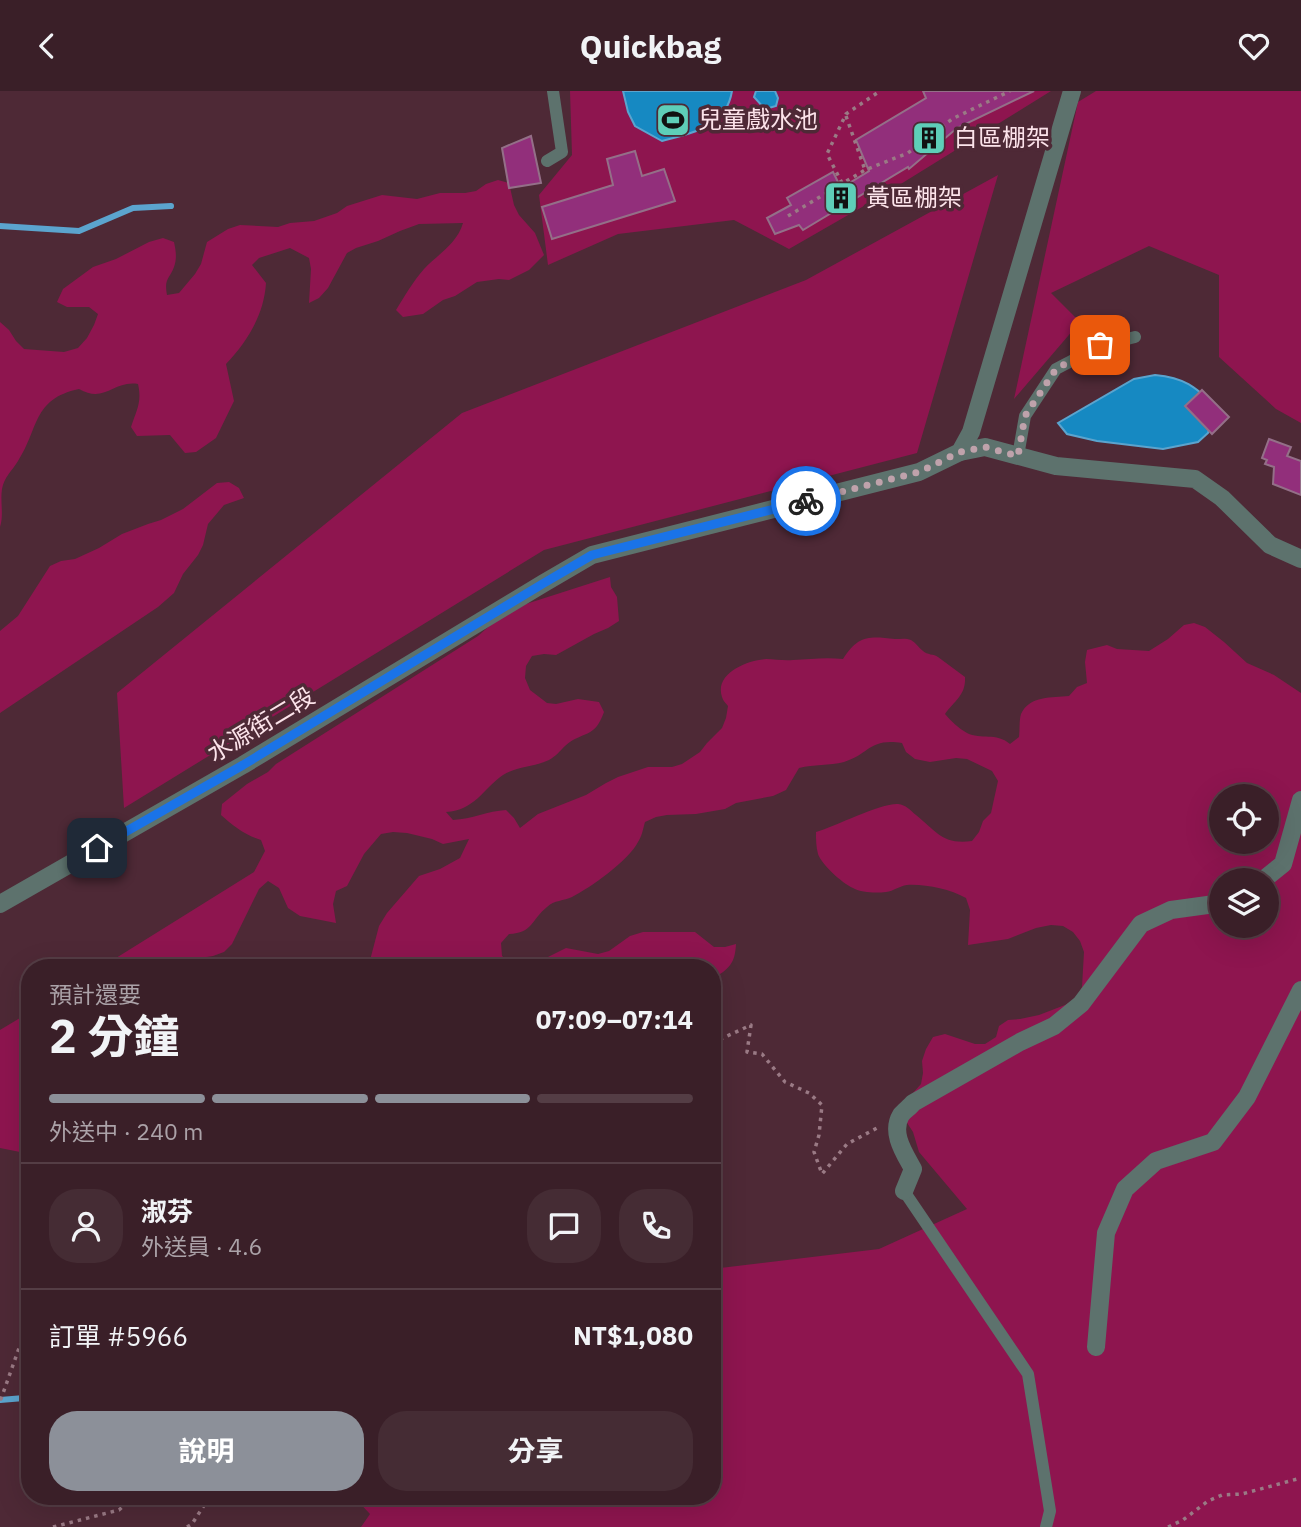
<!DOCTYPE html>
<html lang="zh-TW">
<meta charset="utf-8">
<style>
:root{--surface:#3a1f28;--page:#452c34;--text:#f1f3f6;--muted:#aba2a8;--line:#543d45;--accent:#8c9099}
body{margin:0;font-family:"IBM Plex Sans","Noto Sans TC",sans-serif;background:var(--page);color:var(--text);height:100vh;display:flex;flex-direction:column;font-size:26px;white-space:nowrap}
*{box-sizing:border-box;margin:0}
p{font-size:23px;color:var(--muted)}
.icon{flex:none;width:38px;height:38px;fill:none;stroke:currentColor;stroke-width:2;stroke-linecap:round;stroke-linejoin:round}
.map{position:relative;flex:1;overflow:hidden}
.sheet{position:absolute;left:21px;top:868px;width:700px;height:546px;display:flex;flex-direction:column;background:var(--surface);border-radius:28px;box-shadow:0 7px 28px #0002,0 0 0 2px var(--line)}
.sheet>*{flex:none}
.controls{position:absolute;left:1209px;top:693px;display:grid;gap:14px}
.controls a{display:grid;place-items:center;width:70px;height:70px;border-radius:50%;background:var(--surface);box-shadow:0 7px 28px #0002,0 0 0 2px var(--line);font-size:35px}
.pin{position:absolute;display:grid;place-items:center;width:60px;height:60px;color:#fff;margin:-30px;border-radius:14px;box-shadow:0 4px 10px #0006}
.courier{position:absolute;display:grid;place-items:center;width:70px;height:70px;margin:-35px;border:5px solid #1a73e8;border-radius:50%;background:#fff;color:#222;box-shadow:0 2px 9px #0007}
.head em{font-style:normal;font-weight:700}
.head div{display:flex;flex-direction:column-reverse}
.head{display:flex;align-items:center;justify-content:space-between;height:119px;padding:0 28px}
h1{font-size:46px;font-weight:700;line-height:52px}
.bar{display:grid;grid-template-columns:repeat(4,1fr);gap:10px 7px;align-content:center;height:84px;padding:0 28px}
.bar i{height:9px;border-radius:5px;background:var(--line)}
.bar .on{background:var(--accent)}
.bar p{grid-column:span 4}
.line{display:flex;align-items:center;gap:18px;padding:0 28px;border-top:2px solid var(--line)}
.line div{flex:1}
.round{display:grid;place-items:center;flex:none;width:74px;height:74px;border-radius:28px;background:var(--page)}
.primary-button{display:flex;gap:14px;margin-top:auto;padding:14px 28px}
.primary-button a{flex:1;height:80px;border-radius:28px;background:var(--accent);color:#fff;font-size:28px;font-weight:700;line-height:80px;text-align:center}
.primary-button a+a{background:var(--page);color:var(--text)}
header{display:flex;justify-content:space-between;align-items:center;height:91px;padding:0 28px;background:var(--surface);font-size:32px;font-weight:700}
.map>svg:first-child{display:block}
.green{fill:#8e154f;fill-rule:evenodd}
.water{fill:#1689c2;stroke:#5ba4ce;stroke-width:2}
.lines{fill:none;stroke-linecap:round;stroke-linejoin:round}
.stream{stroke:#5ba4ce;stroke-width:6}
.building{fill:#922f7b;stroke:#946f88;stroke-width:2}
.path{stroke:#9a7a85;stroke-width:3.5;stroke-dasharray:3.5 5;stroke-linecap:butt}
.lane{stroke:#5d726d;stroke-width:12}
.street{stroke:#5d726d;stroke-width:18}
.done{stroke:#bfa2ab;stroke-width:7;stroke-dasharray:0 12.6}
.route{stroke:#1a73e8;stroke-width:9}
.labels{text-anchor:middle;stroke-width:7;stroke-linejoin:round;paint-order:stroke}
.poi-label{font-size:24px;fill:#fce3ea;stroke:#4e2936;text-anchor:start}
.street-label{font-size:24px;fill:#fce3ea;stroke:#4e2936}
</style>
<header><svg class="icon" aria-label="back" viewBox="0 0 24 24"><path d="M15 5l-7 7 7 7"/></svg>Quickbag<svg class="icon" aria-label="heart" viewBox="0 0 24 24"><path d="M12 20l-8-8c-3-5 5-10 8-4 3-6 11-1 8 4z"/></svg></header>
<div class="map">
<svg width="1301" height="1436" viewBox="0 0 1301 1436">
<rect width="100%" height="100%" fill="#4e2936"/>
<g class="green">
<path d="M570,0H1051L883,104L789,158L734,129L618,143L548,174L539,104L572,64Z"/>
<path d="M1096,0H1301V332L1276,318L1219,266V184L1149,155L1051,202L1080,231L1014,308L1078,11Z"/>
<path d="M998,84L917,362L544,459L124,717L117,602L462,322L806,189Z"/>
<path d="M498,89L509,92L514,114L519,124L535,142L544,164L529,179L509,189L499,188L477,191L455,205L443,209L423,223L403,226L396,219C404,206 414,189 424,178C438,163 457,153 463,132L419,133L400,140L378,150L356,157L347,162L328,197L319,207L309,212L311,178L309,167L290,157L259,167L252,174L266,192C264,224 247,251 226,273L234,310L216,347L196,361L185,362L170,344L137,345L131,336C137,318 142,311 138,293C113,289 105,313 79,298C32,308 39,338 18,370C12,380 4,386 2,398C0,411 4,424 0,436V231L9,239L16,250L24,258L64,261L78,257L87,247L94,234L98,223L89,216H67L57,211L63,198L93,176L116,168L149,151L163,147L174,151C176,160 177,168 174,176C169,189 164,187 167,204L179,202L195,183L201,173L207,151L228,138L240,134L278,136L290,132L314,130L337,122L347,115L382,104L417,108L440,102H465L476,100L486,93Z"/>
<path d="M229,391L239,397L244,407L224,414L208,433L203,454L198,464L183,483L174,502L158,516L0,622V540L18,525L50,475L61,470L75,468L99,457L122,443L148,433L161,429L183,418L217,392Z"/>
<path d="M610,486L611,496L617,506L619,530L608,537L594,543L556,564L544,563L532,565L526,575L525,587L530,599L547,612L556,613L578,608L599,611L604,621C594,649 583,639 565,655C560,660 556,665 549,669C534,676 518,675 503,684C482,699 475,719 446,721L453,729C472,728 488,720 506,719L514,727L520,737L538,723L586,704L606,692L618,686L648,676H672L682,673L700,661L707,652L722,637L726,627L728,615C726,612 723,610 722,606C714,582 748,569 766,568C775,568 784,570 793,569C811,568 826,566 843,568C858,544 869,545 895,548C901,548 906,547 911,549C916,552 919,557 923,560C927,564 934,563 938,566C947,573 956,579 965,586C966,604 955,609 945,623C951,630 958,637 967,642C981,649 996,641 1010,653L1019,646C1020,639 1019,629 1021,623C1030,604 1052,607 1069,605L1077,596L1087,592L1085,571L1087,559L1107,554L1117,558L1149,560L1168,548L1184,534L1194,532L1205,536L1224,551L1247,572L1274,584L1301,602V1436H361L370,1423L353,1405H712V1178L879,1158L967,1118L919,1061L913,1041L900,1021L905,1011L921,993L923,982L922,970L926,958L933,946L945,943L975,953H985L996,946L999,935L1008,929L1020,928L1039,924L1065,914L1076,908L1082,896L1084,861L1080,850L1073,841L1063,835L1051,834L1036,837L1008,848L968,854L970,819L966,807C949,798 926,793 907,794C899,795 894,800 886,801C876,802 862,802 853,797C842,792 822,774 818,763C816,756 816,748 816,741C836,735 881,712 898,713C906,714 910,719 916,724C937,741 943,754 972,750L979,741L983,730L991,722L998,690L992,680L967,668L956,667L930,671L915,668L906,661L902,652C869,647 870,663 844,671C829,675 814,673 799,677L786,699L773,705L736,712L725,718L696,723L667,724L656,726L645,731C643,738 642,745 638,751C629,769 590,797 572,806C564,810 554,809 547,816C531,829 533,842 509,843L501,852L502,865L509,871L534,873L566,857L598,863L609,860L630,845L643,841H695L714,856H725L736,853C735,873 729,878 712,888V877H368L379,835L387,822L419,785L440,778L460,767L469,748L443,753L432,748L407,742L393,741L381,743L364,763L347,795L336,800L333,813L336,832L300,825L288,817L279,797L268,790L259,798L232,853L224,861L213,865L175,871L166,877H100L254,781L265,760L261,749C245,744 233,735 221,724L222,713L247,693L268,681L276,673L478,545L495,530L526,513ZM1222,705H1267V751H1222ZM1222,789H1267V835H1222Z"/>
<path d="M30,921V1063L0,1057V939Z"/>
</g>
<g class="water">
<path d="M623,0H732C726,37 692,42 662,50L635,35L628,21Z"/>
<path d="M756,0H775L778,7L776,15L765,18L754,6Z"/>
<path d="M1155,284C1185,287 1194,295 1216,315L1208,342L1198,351L1163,358L1097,350L1067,343L1058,332L1134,288Z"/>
</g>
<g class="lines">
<g class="stream">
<path d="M0,135L79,140L133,117L171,115"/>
<path d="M0,1309L24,1307L30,1301"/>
</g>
</g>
<g class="building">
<path d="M923,0H1034L957,37L909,78L908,76L803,139L799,134L775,143L767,127L791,114L787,107L833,81L841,97L869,80L856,49L926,7Z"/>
<path d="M531,45L541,92L509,97L502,57Z"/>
<path d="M635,60L642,85L664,78L675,110L552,148L542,116L613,94L607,68Z"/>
<path d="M1202,299L1229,326L1212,343L1185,315Z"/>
<path d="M1269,348L1291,356L1287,365L1301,370V404L1273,393L1274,376L1265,373L1267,369L1262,367Z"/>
</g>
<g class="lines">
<g class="path">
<path d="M846,25L865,79"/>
<path d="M842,92L827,63L846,23L880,0"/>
<path d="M788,125L865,79L908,62L952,28L1010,0"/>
<path d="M712,952L751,934L747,961L762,963L785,991L809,1002L822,1014L819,1044L814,1061L822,1083L847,1053L877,1037"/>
<path d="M0,1308H1L30,1226"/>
<path d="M53,1436L119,1419L135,1405"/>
<path d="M187,1436L192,1433L210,1405"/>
<path d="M1168,1436L1183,1429L1208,1410L1222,1404L1242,1403L1301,1387"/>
</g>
<g class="lane">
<path d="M547,70L562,61L553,0"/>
<path d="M1018,365L1025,325L1056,278L1100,255L1135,246"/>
<path d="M904,1100L1028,1283L1050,1420L1046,1436"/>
</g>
<g class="street">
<path d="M960,361L985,356L1056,375L1195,388L1222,407L1270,454L1301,468"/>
<path d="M1263,789L1283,773L1301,709"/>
<path d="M0,813L243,674L544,492L592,464L919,381L960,361L971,341L1072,0"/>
<path d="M904,1100L913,1078C905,1063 890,1042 901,1024C904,1020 910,1016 913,1012L1020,951L1054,935L1081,913L1141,833L1171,819L1222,812"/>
<path d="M1096,1256L1106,1142L1125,1098L1156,1070L1213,1051L1247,1006L1301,899"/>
</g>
</g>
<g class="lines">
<path class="done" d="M806,410L919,381L960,361L985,356L1018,365L1025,325L1056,278L1100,254"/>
<path class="route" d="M97,757L243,674L544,492L592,464L806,410"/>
</g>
<defs>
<g id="stadium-square" transform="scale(1.75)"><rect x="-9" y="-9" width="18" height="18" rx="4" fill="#5eceb8" stroke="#4e2936"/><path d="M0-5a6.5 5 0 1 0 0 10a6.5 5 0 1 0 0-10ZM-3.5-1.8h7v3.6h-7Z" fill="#111"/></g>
<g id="building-square" transform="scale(1.75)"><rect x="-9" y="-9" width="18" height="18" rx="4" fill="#5eceb8" stroke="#4e2936"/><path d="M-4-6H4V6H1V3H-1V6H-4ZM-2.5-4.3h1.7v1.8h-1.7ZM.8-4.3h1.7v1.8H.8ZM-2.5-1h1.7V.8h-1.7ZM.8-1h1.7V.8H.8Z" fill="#111"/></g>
</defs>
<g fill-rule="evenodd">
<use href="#stadium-square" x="673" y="29"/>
<use href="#building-square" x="929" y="47"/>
<use href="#building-square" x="841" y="107"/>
</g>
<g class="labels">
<g class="poi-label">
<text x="698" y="37">兒童戲水池</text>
<text x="954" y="55">白區棚架</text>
<text x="866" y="115">黃區棚架</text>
</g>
<g class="street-label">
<text transform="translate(261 634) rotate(-31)" y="8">水源街二段</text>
</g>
</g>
</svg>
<div class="controls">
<a><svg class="icon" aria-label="locate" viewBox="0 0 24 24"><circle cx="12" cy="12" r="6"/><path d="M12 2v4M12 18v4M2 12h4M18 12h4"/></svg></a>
<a><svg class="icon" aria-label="layers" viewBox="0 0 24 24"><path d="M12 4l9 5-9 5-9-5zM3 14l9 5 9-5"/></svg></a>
</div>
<div class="pin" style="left:1100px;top:254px;background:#ea580c"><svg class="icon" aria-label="bag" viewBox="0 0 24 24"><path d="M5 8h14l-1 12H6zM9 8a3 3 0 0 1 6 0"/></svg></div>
<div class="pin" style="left:97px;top:757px;background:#1f2937"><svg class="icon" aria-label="home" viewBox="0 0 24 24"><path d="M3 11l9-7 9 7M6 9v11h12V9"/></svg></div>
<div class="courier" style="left:806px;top:410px"><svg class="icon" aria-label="bike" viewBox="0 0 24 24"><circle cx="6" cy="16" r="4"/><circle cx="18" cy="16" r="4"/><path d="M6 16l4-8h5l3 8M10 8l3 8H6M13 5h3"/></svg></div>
<section class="sheet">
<div class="head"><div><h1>2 分鐘</h1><p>預計還要</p></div><em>07:09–07:14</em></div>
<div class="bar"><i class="on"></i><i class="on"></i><i class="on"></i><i></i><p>外送中 · 240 m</p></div>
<div class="line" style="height:126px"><a class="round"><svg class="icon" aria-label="person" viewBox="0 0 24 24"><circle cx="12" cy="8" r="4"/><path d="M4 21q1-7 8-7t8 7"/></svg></a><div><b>淑芬</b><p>外送員 · 4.6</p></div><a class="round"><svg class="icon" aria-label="chat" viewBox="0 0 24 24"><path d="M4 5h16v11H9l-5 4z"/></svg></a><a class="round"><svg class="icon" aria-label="phone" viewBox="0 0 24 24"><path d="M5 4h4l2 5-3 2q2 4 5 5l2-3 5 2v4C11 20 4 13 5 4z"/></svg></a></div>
<div class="line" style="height:91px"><div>訂單 #5966</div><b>NT$1,080</b></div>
<div class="primary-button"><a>說明</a><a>分享</a></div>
</section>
</div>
